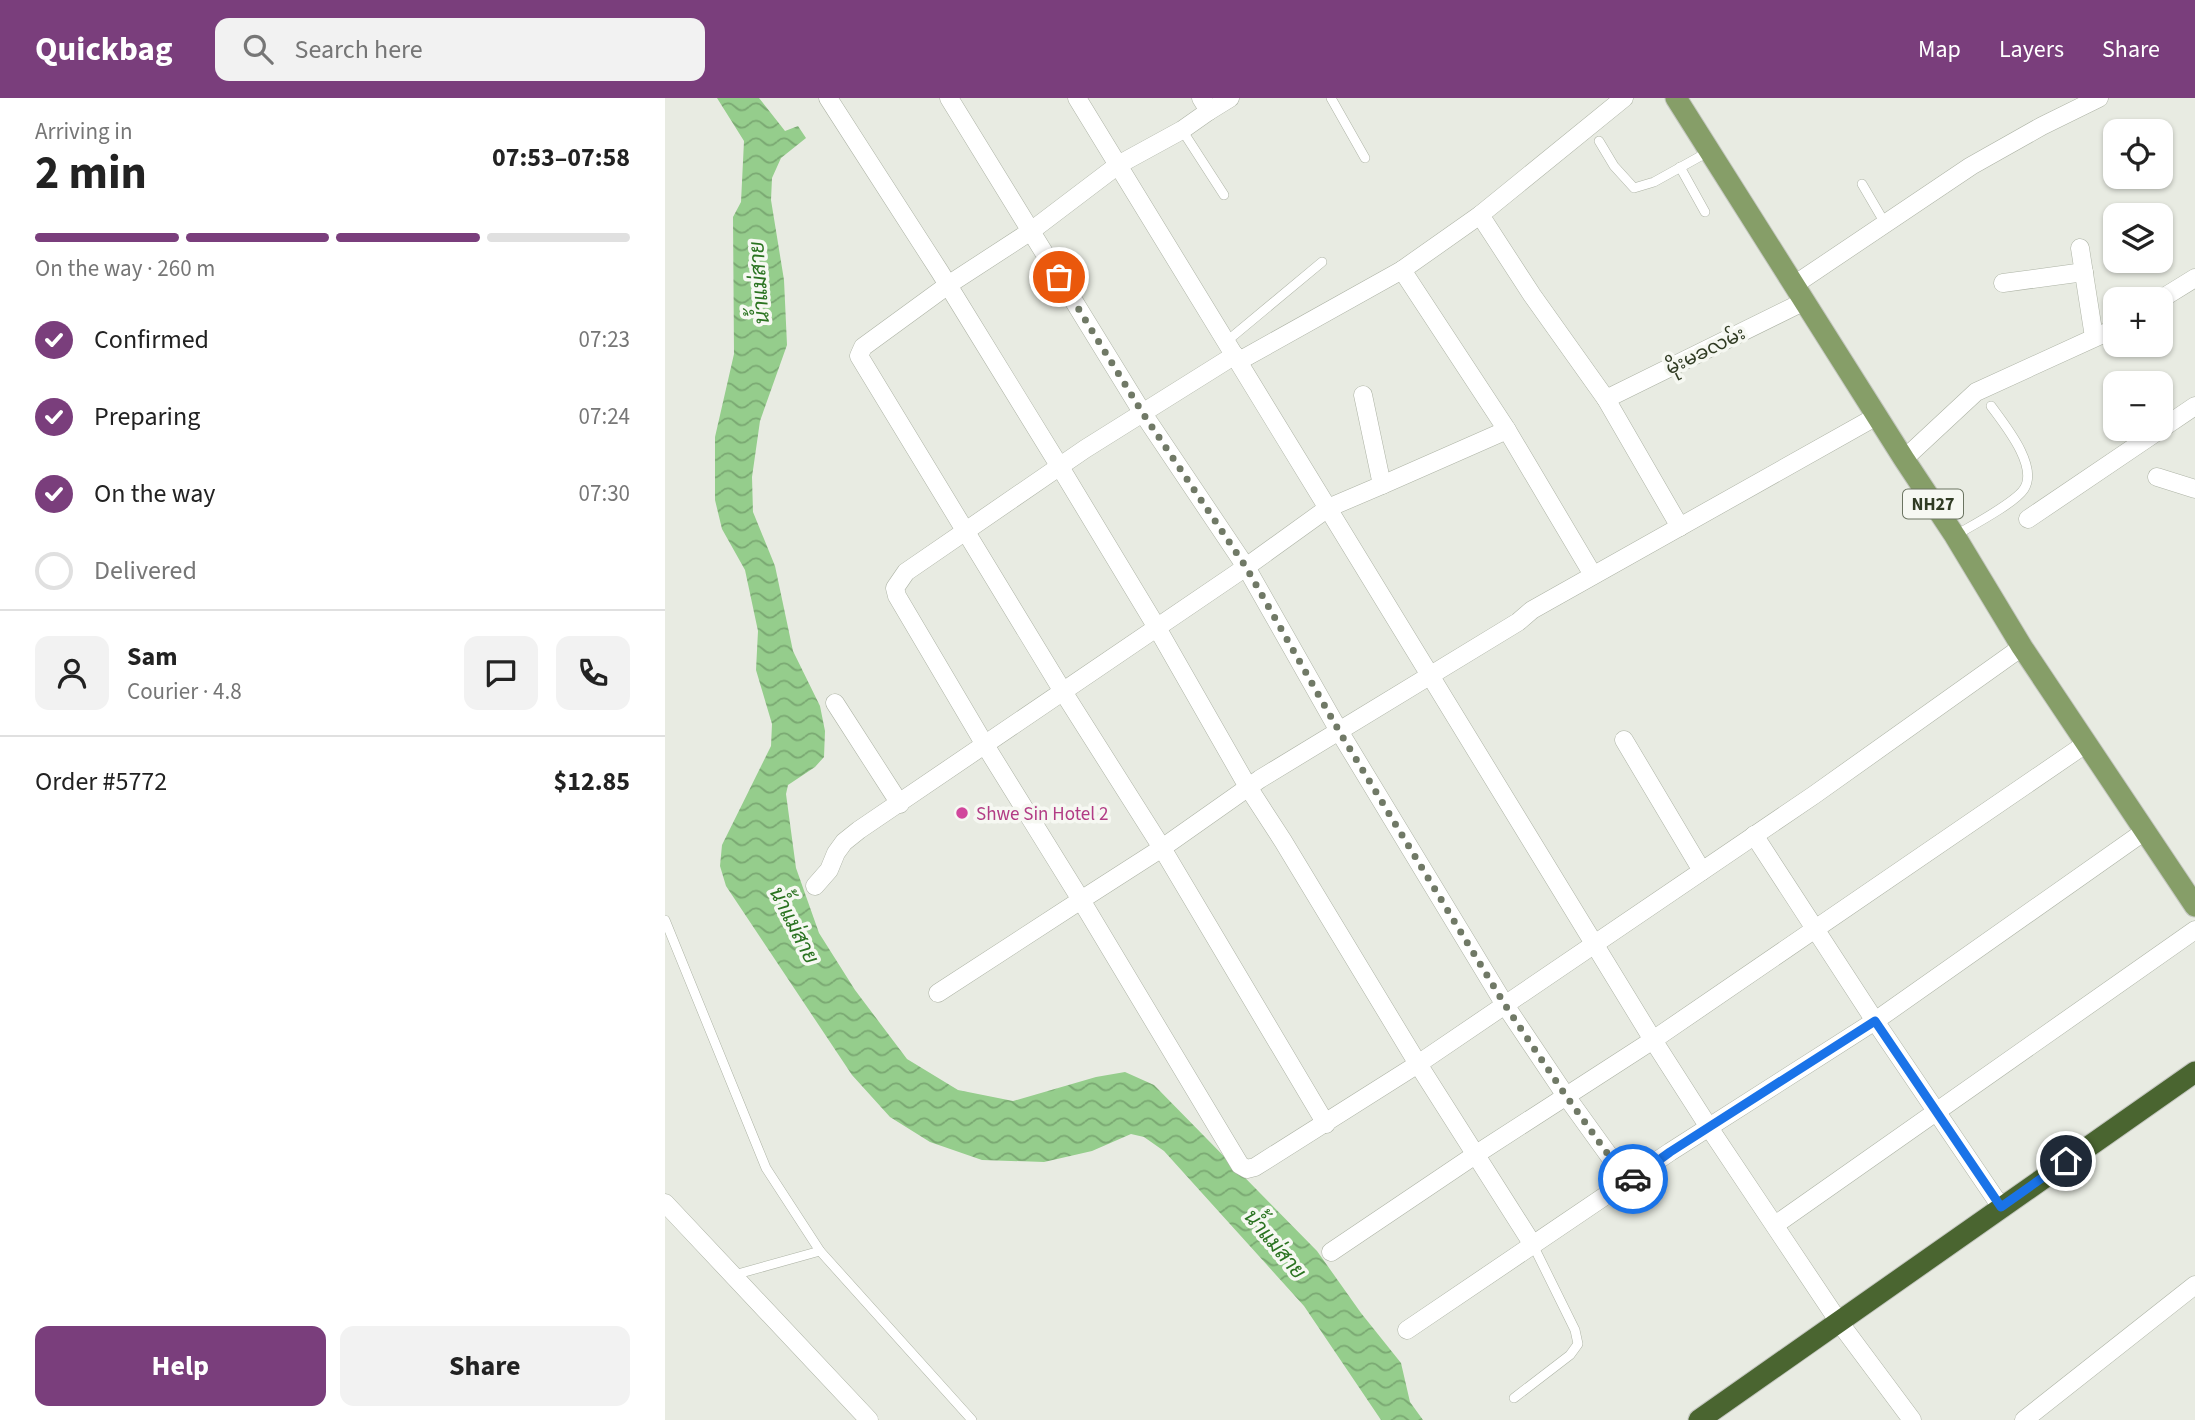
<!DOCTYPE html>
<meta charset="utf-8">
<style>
:root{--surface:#fff;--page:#f2f2f2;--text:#222;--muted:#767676;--line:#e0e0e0;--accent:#7a3e7c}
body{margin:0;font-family:"Source Sans 3","Noto Sans Myanmar",Sarabun,sans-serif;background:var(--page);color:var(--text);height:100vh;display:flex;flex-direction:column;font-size:26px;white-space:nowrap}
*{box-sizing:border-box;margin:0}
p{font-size:23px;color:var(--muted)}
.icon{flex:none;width:38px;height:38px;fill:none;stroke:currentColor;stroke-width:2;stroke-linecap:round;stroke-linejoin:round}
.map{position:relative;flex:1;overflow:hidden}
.details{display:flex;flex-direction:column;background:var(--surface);width:665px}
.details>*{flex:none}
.controls{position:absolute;left:1438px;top:21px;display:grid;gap:14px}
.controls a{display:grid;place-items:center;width:70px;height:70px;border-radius:14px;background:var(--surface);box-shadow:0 2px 5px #0004;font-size:35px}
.pin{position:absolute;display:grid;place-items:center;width:60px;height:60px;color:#fff;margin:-30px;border:4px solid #fff;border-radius:50%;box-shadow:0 2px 7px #0007}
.courier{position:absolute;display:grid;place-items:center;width:70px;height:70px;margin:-35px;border:5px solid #1a73e8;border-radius:50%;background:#fff;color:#222;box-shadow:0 2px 9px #0007}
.overview em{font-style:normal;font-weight:700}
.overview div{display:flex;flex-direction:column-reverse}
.overview{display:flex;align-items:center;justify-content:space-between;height:119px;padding:0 35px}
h1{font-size:46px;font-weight:700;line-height:52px}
.bar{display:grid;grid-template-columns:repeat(4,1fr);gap:10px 7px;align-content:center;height:84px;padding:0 35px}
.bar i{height:9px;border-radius:5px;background:var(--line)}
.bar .current{background:var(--accent)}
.bar p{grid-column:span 4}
.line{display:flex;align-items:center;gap:18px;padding:0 35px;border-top:2px solid var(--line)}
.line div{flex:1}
.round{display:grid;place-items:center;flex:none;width:74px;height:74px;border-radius:14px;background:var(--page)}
ol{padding:0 35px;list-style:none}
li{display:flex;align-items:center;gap:21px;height:77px}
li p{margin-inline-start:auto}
li .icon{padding:7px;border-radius:50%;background:var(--accent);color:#fff;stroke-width:4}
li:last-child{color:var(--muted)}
li i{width:38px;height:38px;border:4px solid var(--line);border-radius:50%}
.button{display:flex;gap:14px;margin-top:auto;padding:14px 35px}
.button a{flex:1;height:80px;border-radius:14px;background:var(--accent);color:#fff;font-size:28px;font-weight:700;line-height:80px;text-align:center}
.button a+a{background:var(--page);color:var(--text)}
header{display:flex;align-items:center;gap:42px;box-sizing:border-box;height:98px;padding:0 35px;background:var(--accent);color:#fff}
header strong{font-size:33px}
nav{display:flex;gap:38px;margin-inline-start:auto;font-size:24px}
.search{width:490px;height:63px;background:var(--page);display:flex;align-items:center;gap:18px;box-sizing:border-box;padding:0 24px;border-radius:14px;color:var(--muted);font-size:26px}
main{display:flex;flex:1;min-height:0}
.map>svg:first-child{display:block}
.water{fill:url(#water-waves)}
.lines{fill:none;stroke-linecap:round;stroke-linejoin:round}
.lane-casing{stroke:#adb3a5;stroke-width:10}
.street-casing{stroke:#adb3a5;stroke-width:19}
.primary-casing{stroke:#c5c8c1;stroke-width:23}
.highway-casing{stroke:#c5c8c1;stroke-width:23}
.lane{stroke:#fff;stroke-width:9}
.street{stroke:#fff;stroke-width:18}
.primary{stroke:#869e68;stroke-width:21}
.highway{stroke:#4a6530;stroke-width:21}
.done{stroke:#707966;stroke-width:7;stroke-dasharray:0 12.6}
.route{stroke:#1a73e8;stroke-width:9}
.hotel-dot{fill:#d1479c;stroke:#f6f8f2;stroke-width:2.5}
.labels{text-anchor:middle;stroke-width:7;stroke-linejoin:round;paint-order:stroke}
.shield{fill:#f6f8f2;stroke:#6b7461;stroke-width:2}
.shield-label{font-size:18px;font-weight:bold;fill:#303b23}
.street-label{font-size:19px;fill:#303b23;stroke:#f6f8f2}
.hotel-label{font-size:19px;fill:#b23c85;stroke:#f6f8f2;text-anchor:start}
.water-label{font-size:21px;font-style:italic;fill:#2a7320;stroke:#f6f8f2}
</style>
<header>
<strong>Quickbag</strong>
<div class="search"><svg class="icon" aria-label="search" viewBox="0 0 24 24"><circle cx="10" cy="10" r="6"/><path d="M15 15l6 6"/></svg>Search here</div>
<nav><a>Map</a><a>Layers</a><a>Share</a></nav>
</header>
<main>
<section class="details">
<div class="overview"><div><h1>2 min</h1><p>Arriving in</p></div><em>07:53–07:58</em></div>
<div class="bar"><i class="current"></i><i class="current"></i><i class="current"></i><i></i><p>On the way · 260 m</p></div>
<ol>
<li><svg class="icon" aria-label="check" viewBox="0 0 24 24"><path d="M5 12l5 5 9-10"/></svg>Confirmed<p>07:23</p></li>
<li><svg class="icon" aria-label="check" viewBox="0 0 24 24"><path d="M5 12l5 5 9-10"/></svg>Preparing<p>07:24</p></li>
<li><svg class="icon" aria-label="check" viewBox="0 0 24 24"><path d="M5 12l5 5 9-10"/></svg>On the way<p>07:30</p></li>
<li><i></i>Delivered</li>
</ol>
<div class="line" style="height:126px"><a class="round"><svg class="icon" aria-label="person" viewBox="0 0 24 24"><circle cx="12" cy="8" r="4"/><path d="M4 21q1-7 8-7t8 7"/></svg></a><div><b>Sam</b><p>Courier · 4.8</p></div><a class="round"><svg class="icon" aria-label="chat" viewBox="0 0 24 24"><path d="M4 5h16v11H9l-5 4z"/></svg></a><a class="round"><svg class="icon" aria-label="phone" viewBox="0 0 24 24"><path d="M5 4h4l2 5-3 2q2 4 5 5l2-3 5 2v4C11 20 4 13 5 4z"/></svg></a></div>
<div class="line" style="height:91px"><div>Order #5772</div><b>$12.85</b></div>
<div class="button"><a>Help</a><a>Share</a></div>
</section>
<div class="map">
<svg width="1530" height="1322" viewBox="0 0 1530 1322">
<defs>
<pattern id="water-waves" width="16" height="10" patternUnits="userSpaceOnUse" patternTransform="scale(1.75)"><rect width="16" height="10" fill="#95cd8c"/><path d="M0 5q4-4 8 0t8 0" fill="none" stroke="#7aa872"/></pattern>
</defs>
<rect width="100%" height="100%" fill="#e8ebe2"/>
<path class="water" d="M52,0H94L120,33L133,28L141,40L116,60L107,80L106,102L119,182L122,247L95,323L87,379L88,414L110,468L128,553L155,608L160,633L159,659L150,669L123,687L121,696L131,770L154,835L190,892L242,961L293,992L348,1003L431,979L460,974L489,987L652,1153L696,1215L736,1265L745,1304L758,1322H716L639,1208L499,1053L479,1039L466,1036L427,1053L379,1064L317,1062L265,1044L225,1019L187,977L61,788L55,768L57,747L106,648L107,626L91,572L93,533L80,472L57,431L50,402V339L69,256L68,119L76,104L79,43Z"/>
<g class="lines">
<g class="lane-casing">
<g id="lane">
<path d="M666,0L700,60"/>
<path d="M517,32L559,97"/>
<path d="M934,43L949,68L969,90L989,84L1043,54"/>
<path d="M1015,69L1040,114"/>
<path d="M1197,86L1221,127"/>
<path d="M562,243L657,164"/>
<path d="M1291,437C1308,427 1350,405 1359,391C1374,368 1339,326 1326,308"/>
<path d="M0,822L101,1070L155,1153L307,1322"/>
<path d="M69,1177L155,1153"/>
<path d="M849,1300L905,1257L913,1246L910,1232L868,1147"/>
</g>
</g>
<g class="street-casing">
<g id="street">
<path d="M163,0L275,174L395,369L491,528L583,689L618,743L753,966L868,1147"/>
<path d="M284,0L477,314L581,469L674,633L840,907L901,998L963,1084"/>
<path d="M412,0L988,942L1045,1031L1174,1224L1247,1322"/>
<path d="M536,0L544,13L565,0"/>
<path d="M544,13L517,32L453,67L366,133L283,187L198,249L194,258L397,592L497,750L661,1026"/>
<path d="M815,117L867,197L941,301L1015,429"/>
<path d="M1415,150L1429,239"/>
<path d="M737,172L842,332L928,477"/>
<path d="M1338,185L1419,174"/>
<path d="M1129,187L1306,68L1377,28L1434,0"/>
<path d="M1496,201L1530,180"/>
<path d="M574,263L737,172L815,117L959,0"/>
<path d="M941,301L1140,203"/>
<path d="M1212,318L867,512L853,524L595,681L497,750L416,802L575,1067L582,1071L590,1069L753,966L1149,697L1357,549"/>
<path d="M1496,331L1530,308"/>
<path d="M1239,361L1311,294L1451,230"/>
<path d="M1492,379L1530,391"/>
<path d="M717,387L842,332"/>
<path d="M1363,421L1496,331"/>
<path d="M170,605L235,706"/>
<path d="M959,642L1037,773"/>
<path d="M1089,737L1210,923L1336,1109"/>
<path d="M150,788L164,772L171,755L179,744L194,732L581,469L663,410L717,387L698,297"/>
<path d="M273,895L416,802L320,647L232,498L230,490L241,474L420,351L570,257"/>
<path d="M0,1105L204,1322"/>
<path d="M1110,1127L1530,832"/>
<path d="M666,1154L810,1057L988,942L1422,645"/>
<path d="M742,1232L1005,1054L1210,923L1480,733"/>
<path d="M1359,1322L1530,1187"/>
</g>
</g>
<g class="primary-casing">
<path id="primary" d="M1011,0L1239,361L1290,438L1357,549L1530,808"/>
</g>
<g class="highway-casing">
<path id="highway" d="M1034,1322L1530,974"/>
</g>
<use href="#lane" class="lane"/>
<use href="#street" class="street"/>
<use href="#primary" class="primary"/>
<use href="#highway" class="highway"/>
</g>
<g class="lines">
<path class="done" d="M394,179L477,314L581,469L674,633L840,907L901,998L963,1084L968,1081"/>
<path class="route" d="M968,1081L1005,1054L1210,923L1336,1109L1401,1063"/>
</g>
<circle class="hotel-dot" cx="297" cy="715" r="7"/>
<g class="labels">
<rect class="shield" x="1238" y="391.5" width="60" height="29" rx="5"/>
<g class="shield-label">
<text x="1268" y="412">NH27</text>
</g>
<g class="street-label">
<text transform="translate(1040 252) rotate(-26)" y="7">မိုးမခလမ်း</text>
</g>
<g class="hotel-label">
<text x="311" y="722">Shwe Sin Hotel 2</text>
</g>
<g class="water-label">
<text transform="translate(94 185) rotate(-94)" y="7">น้ำแม่สาย</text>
<text transform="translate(129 827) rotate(63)" y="7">น้ำแม่สาย</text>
<text transform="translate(610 1146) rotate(50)" y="7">น้ำแม่สาย</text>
</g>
</g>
</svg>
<div class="controls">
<a><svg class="icon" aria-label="locate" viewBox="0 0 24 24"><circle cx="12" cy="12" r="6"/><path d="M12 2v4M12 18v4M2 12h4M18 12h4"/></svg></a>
<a><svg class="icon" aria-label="layers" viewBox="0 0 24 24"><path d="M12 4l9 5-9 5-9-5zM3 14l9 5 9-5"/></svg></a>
<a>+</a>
<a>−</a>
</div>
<div class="pin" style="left:394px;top:179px;background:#ea580c"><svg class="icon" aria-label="bag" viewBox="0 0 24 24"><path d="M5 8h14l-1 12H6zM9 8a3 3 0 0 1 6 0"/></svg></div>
<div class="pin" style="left:1401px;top:1063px;background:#1f2937"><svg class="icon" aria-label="home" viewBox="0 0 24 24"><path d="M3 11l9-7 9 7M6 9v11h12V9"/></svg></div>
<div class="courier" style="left:968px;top:1081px"><svg class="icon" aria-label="car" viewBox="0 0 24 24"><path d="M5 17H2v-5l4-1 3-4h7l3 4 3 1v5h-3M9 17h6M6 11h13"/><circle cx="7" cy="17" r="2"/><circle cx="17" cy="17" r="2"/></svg></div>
</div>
</main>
